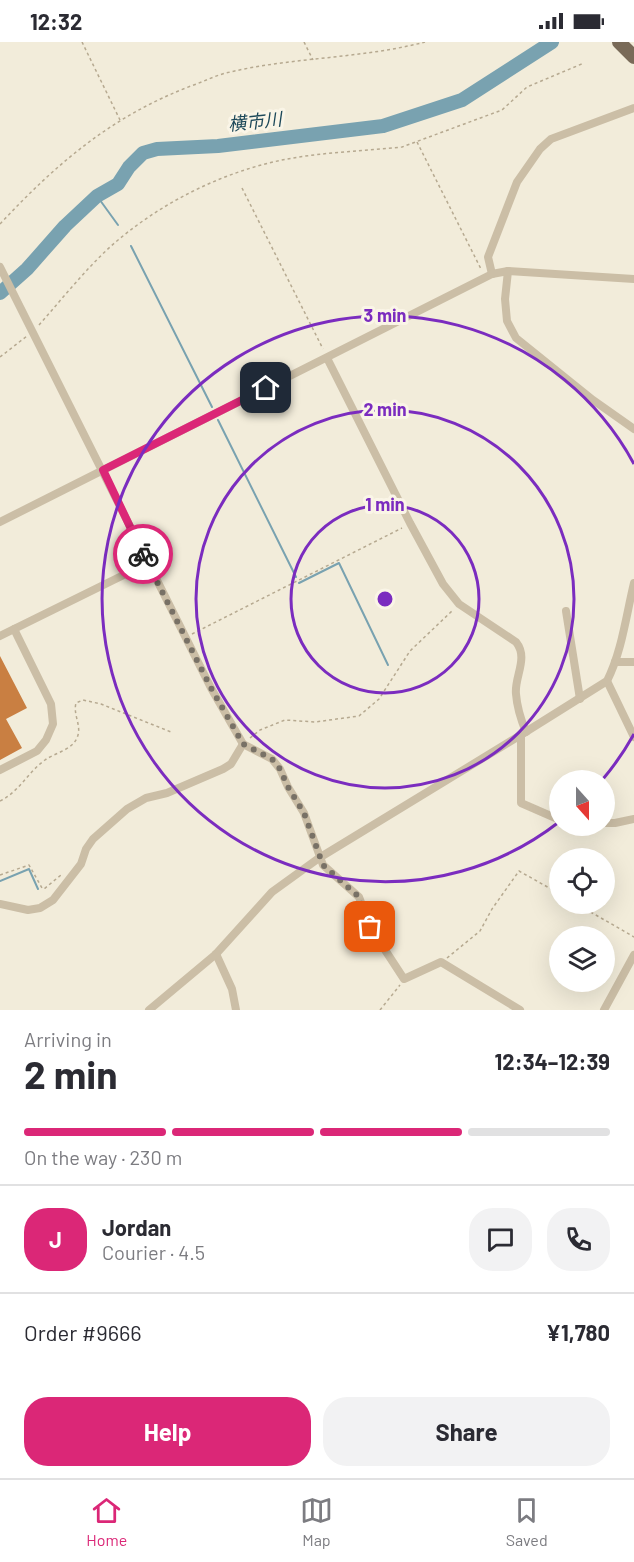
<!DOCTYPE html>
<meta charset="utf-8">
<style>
:root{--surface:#fff;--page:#f2f2f3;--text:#2b2b33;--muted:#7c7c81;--line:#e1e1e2;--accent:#db2777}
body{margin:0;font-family:Barlow,"Noto Sans JP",sans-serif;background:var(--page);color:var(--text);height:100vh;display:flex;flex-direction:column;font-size:22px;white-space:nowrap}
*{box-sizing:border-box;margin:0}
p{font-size:20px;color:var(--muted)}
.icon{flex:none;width:33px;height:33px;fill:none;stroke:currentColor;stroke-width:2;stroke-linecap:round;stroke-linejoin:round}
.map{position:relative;height:968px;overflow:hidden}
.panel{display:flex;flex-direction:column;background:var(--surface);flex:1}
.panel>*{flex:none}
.needle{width:39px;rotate:159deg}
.tools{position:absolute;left:549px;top:728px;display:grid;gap:12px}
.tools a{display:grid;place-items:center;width:66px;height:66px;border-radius:50%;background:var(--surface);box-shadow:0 6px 24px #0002;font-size:30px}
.pin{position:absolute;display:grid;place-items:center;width:51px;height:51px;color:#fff;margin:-26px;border-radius:12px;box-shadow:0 3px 9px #0006}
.courier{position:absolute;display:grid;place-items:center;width:60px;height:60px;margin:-30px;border:4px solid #db2777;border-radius:50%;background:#fff;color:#222;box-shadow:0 2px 8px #0007}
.summary em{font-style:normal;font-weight:700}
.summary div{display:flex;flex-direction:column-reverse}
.summary{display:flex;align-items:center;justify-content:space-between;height:102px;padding:0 24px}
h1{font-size:39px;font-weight:700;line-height:45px}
.bar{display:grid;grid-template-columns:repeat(4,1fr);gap:9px 6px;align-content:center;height:72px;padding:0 24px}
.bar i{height:8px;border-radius:4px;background:var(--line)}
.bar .active{background:var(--accent)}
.bar p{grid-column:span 4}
.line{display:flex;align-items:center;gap:15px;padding:0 24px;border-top:2px solid var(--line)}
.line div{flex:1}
.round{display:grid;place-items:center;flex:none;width:63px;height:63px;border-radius:24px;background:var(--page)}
.primary-button{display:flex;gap:12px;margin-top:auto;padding:12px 24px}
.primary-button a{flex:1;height:69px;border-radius:24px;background:var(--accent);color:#fff;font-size:24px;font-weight:700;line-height:69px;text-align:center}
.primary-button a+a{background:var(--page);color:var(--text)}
.status{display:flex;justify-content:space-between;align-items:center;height:42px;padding:0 30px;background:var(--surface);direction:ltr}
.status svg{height:16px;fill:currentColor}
.menu{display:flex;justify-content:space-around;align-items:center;height:84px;border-top:2px solid var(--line);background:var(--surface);font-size:16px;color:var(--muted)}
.menu a{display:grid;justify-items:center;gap:3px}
.menu .active{color:var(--accent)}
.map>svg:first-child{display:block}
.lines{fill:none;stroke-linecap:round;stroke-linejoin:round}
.stream{stroke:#79a2b0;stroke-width:2}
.river{stroke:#79a2b0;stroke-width:14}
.building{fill:#c97f42}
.path{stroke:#b6a990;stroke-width:1.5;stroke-dasharray:3 3;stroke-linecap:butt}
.street{stroke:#cbbea6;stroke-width:8}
.primary{stroke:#796a58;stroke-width:14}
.done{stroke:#787166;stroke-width:6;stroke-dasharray:0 10.8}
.route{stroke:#db2777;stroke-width:8}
.ring{fill:none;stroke:#7b2cbf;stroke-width:3}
.labels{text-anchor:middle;stroke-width:6;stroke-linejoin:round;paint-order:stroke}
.water-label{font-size:18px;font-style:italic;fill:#1c4859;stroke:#faf5e7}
.centre{fill:#7b2cbf;stroke:#faf5e7;stroke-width:3}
.ring-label{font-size:18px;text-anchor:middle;font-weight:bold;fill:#7b2cbf;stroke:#faf5e7;stroke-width:6;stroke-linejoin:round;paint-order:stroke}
</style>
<div class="status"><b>12:32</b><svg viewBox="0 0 49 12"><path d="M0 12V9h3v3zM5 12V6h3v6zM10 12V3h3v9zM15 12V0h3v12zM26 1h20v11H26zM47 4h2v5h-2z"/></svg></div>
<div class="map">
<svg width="634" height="968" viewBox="0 0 634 968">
<rect width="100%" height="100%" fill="#f2ecda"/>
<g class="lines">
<g class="stream">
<path d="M97,154L118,183"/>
<path d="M131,204L212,365"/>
<path d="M218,378L296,535"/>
<path d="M299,541L339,521L388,623"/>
<path d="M0,839L29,827L38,847"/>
</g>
<path class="river" d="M0,251L27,227L65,184L97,154L118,142L129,125L143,111L157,107L218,104L383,84L462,58L552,0"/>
</g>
<path class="building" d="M0,614L27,666L6,677L22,706L0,718Z"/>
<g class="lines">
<g class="path">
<path d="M82,0L120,78"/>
<path d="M304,0L313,18"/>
<path d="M417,100L481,227"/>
<path d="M242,146L323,307"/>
<path d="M0,182C57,121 112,74 191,44C203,40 214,34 226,31C291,15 360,17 425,0"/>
<path d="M39,283C62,257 84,229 110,205C159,161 227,127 293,116C328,110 365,109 402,105L502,68L527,45L584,21"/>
<path d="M0,315L27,294"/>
<path d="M192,592L402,486"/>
<path d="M250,696L260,688L285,678L315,680L359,674L379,657L410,609L453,568"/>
<path d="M0,759C19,750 28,730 45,718C56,710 74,708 78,693C81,683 73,672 76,661L83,658L101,662L171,690"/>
<path d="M0,833L29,823L42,846L44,847L61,833"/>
<path d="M575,861L634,895"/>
<path d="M447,916L480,889L492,867L519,829L560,852"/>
<path d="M380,968L400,943"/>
</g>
<g class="street">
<path d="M0,225L211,646L243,702L272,717L280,727L288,745L304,771L323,823L359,855L370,885L404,937L441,920L520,968"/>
<path d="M508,229L505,257L507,279L516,296L593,358L634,387"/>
<path d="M492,232L488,215L517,140L540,107L551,97L634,66"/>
<path d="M327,316L410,481L443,542L459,562L516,600C529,616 514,635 516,652C517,665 521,678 526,690"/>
<path d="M0,480L492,232L508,229L634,237"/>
<path d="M566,569L580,657"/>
<path d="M0,594L148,521"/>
<path d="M615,620H634"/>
<path d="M607,639L634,695"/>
<path d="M521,693V761L560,778"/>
<path d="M0,728L37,709L46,698L53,682L51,662L14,587"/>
<path d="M604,781H615L634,777"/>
<path d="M0,862L28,868L40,866L53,858L81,822L86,807L93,797L127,767L146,756L167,751L223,727L231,722L243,702"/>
<path d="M216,912L232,947L236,968"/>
<path d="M149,968L216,912L272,850L319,816L524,691L607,639C622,609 626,574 634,541"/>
<path d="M604,968L634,913"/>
</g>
<path class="primary" d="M619,0L634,15"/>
</g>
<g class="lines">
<path class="done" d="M143,512L211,646L243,702L272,717L280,727L288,745L304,771L323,823L359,855L370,885"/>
<path class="route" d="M143,512L103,428L266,346"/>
</g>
<g class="ring">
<circle cx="385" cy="557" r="94"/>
<circle cx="385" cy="557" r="189"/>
<path d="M634 692A283 283 0 0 1 603 737M559 780A283 283 0 1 1 634 422"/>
</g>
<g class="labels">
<g class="water-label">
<text transform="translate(255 80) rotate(-6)" y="6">横市川</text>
</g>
</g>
<circle cx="385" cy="557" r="9" class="centre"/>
<g class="ring-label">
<text x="385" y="280">3 min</text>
<text x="385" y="374">2 min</text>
<text x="385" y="469">1 min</text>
</g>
</svg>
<div class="tools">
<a><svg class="needle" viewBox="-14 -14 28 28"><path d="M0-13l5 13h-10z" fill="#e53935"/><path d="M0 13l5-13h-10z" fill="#7c7c81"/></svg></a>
<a><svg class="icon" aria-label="locate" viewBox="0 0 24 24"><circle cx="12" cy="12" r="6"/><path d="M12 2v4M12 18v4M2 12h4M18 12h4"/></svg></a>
<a><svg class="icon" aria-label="layers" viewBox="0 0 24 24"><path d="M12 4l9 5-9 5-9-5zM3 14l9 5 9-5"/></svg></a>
</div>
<div class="pin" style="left:370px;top:885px;background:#ea580c"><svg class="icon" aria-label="bag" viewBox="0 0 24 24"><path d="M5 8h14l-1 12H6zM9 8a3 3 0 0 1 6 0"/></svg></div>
<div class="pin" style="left:266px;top:346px;background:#1f2937"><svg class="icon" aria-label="home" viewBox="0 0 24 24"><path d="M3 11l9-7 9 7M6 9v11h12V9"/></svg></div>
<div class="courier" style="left:143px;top:512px"><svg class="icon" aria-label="bike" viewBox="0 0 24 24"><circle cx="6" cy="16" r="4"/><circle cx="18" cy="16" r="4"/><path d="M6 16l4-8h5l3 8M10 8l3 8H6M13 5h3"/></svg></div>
</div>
<section class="panel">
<div class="summary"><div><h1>2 min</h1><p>Arriving in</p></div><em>12:34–12:39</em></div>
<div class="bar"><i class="active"></i><i class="active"></i><i class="active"></i><i></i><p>On the way · 230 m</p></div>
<div class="line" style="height:108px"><b class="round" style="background:var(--accent);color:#fff">J</b><div><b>Jordan</b><p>Courier · 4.5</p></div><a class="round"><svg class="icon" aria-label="chat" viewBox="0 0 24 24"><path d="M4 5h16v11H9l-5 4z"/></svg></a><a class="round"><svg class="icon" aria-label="phone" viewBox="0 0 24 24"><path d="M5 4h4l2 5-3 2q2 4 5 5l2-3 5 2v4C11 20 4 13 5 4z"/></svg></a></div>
<div class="line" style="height:78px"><div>Order #9666</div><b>¥1,780</b></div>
<div class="primary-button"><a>Help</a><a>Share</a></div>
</section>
<nav class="menu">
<a class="active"><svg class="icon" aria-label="home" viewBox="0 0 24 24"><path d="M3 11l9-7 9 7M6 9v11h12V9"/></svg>Home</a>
<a><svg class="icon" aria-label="map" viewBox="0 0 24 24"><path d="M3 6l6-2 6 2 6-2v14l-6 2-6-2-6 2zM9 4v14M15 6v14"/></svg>Map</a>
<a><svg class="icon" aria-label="saved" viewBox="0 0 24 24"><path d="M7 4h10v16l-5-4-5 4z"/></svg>Saved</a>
</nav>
